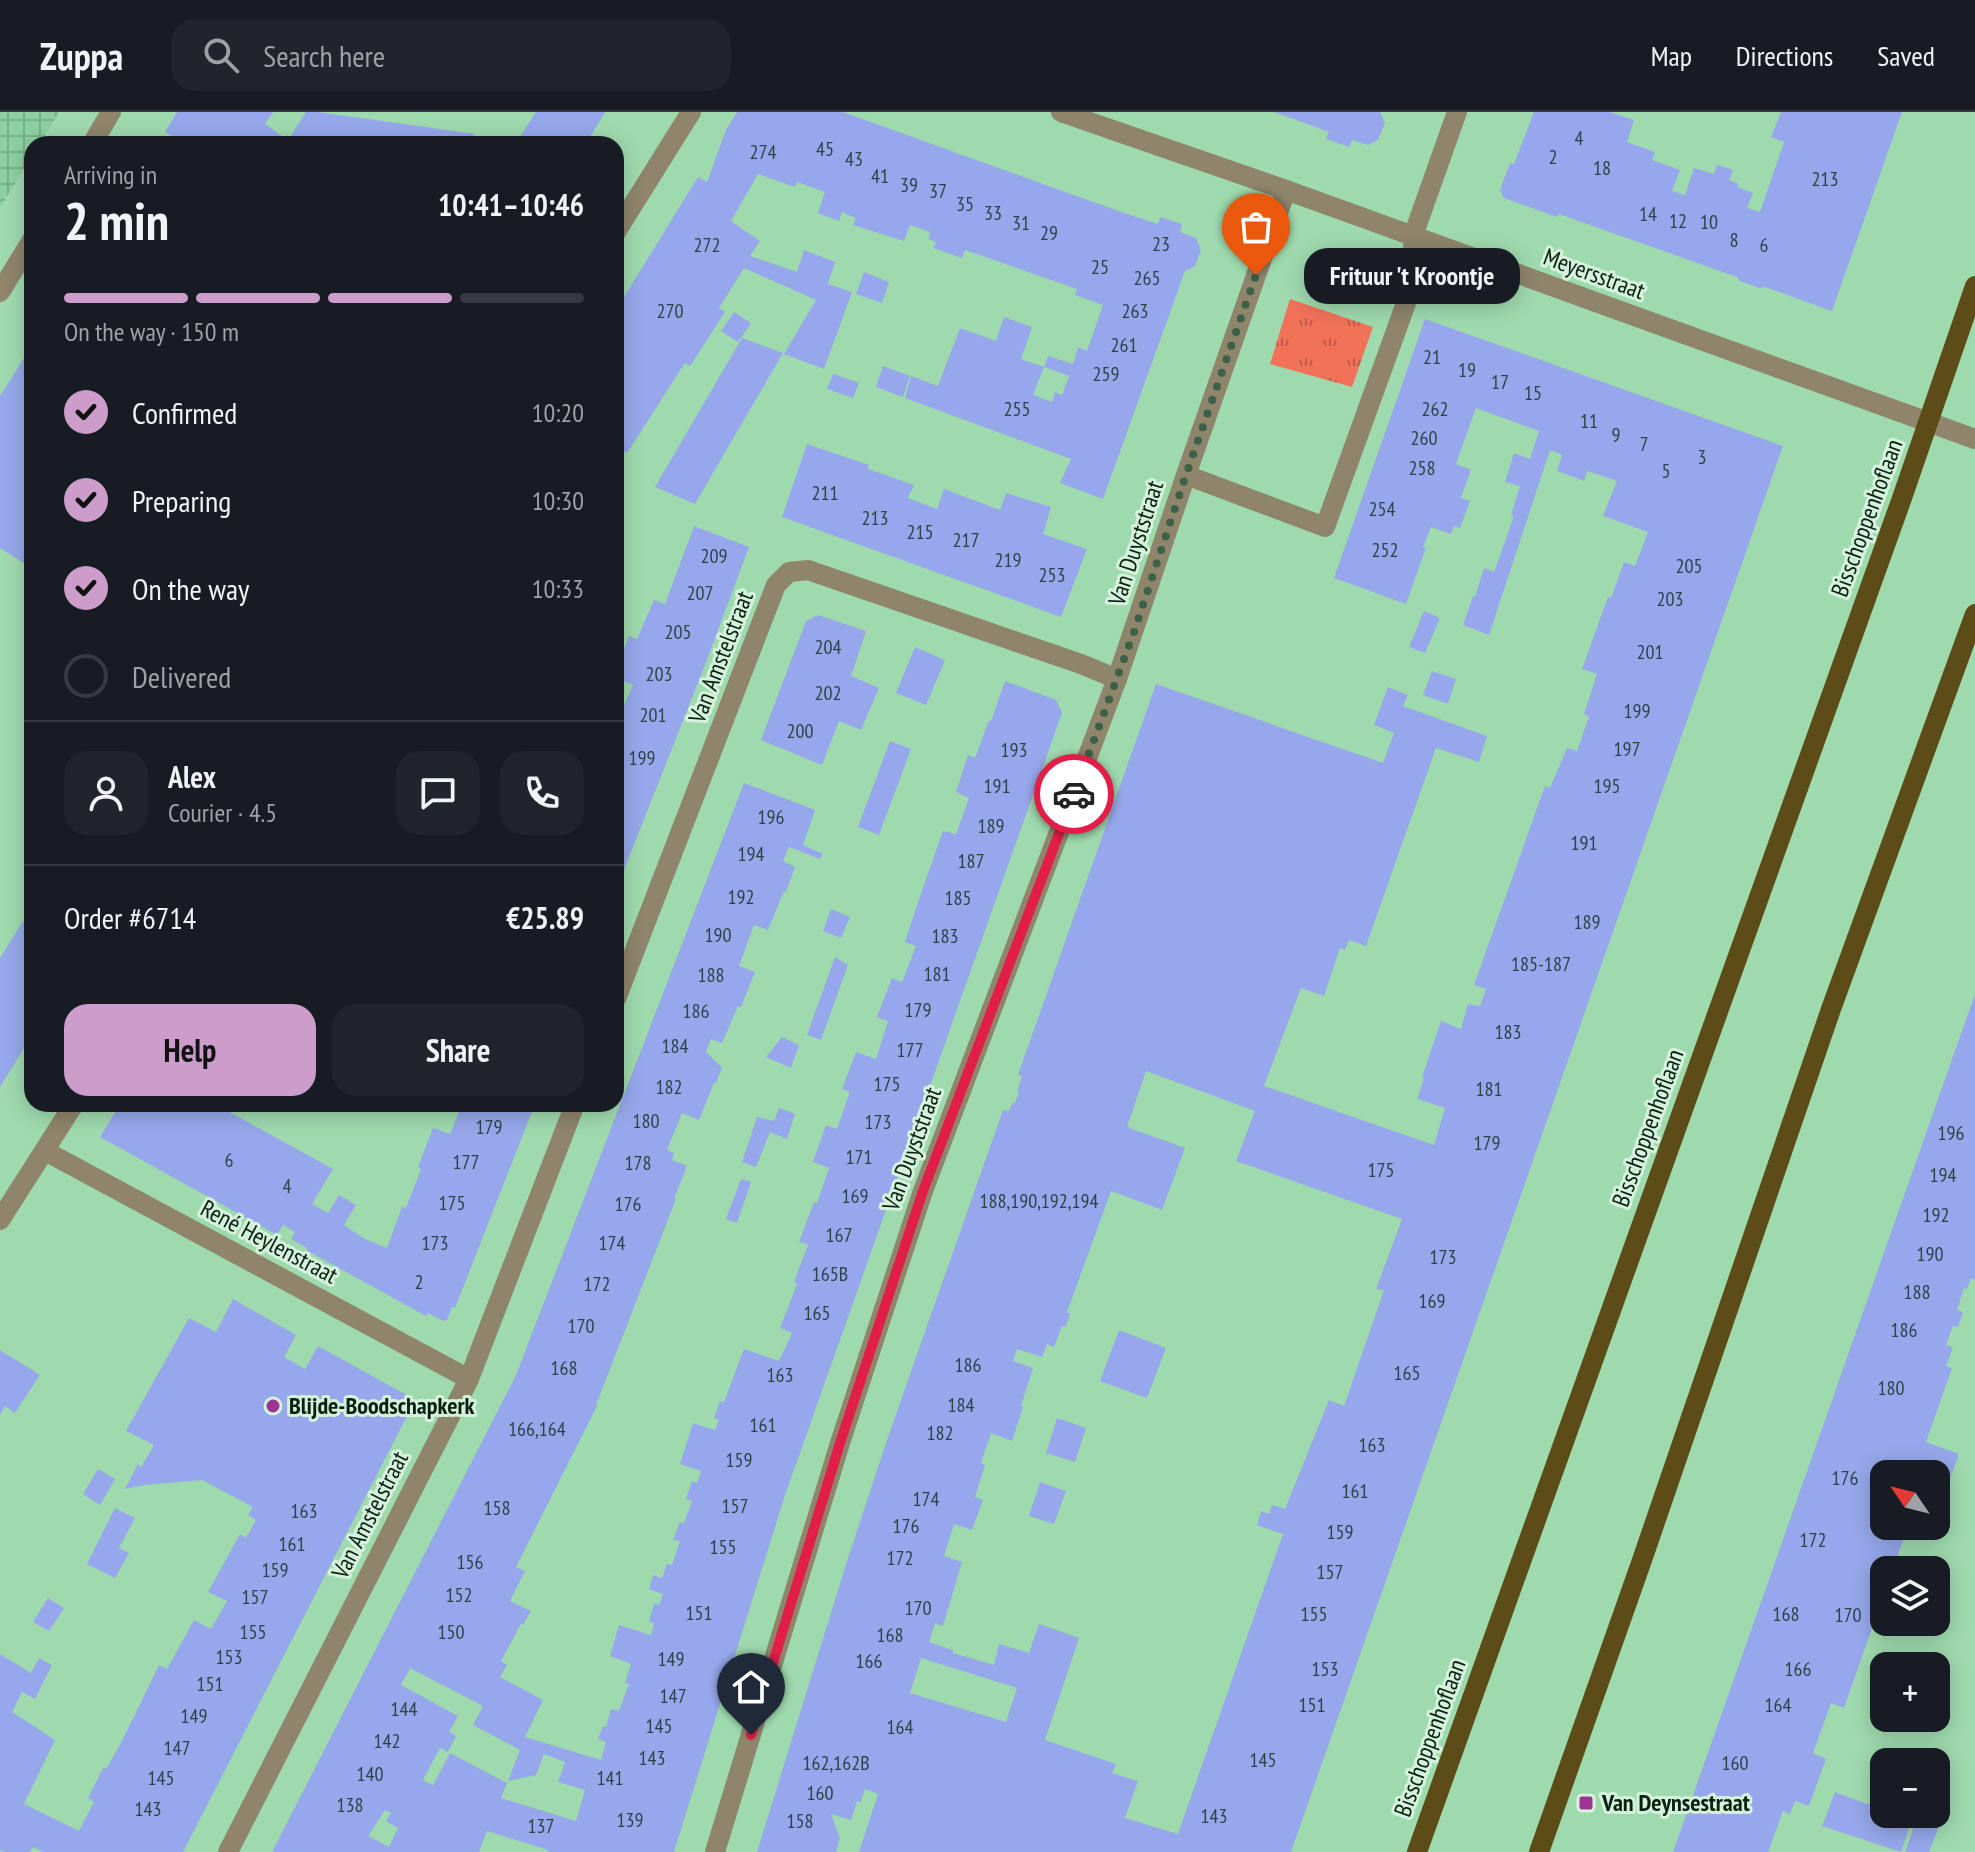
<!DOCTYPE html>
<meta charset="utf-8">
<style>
:root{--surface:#171b24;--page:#20242c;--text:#f1f3f6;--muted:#9ea1a6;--line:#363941;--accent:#cc9dca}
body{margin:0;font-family:"PT Sans Narrow",sans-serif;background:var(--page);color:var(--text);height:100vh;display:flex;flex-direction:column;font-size:30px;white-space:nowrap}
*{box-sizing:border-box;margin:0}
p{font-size:26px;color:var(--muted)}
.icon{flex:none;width:44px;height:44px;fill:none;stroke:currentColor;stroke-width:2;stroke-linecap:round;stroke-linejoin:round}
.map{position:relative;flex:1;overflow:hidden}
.side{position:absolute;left:24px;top:24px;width:600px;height:976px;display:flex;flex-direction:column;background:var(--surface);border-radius:24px;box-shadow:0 4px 20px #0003}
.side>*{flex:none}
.needle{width:52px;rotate:305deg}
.controls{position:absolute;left:1870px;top:1348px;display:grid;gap:16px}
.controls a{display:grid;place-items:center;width:80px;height:80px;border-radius:16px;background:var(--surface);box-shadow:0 4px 20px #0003;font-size:40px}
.pin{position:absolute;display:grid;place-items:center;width:68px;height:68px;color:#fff;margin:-82px -34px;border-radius:50% 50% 50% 0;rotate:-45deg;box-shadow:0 0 8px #0007}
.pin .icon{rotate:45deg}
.courier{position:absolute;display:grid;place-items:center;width:80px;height:80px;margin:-40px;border:6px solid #e11d48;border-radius:50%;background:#fff;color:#222;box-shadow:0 2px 10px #0007}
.bubble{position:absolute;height:56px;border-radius:24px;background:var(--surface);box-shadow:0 4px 20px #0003;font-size:26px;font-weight:700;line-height:56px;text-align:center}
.summary em{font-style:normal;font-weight:700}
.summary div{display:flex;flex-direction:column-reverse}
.summary{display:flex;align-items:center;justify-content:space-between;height:136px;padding:0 40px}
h1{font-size:52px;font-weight:700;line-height:60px}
.bar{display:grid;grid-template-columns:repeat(4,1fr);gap:12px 8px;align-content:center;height:96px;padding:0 40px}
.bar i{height:10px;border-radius:6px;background:var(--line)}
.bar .selected{background:var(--accent)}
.bar p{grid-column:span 4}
.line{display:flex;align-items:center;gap:20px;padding:0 40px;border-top:2px solid var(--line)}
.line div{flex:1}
.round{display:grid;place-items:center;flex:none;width:84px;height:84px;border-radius:24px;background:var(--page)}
ol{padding:0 40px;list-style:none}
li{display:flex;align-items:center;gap:24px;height:88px}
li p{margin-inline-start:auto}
li .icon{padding:8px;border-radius:50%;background:var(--accent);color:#111;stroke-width:4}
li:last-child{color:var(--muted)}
li i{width:44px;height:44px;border:4px solid var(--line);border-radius:50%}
.primary-button{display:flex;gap:16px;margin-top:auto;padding:16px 40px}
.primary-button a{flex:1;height:92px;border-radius:24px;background:var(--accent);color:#111;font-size:32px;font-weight:700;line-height:92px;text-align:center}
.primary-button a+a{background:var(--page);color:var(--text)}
header{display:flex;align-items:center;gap:48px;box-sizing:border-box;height:112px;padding:0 40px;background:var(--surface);border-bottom:2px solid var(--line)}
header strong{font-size:38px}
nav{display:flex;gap:44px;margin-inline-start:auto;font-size:28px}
.search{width:560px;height:72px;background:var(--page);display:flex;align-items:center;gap:20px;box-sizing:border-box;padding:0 28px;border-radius:24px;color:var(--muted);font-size:30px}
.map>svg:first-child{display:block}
.industrial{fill:url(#industrial-grid)}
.park{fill:url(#park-tufts)}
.building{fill:#96a8eb;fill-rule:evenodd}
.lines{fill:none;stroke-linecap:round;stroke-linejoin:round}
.minor{stroke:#8e856b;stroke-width:20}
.major{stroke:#5c4d18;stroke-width:20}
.done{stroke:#3d6148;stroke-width:8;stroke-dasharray:0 14.4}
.route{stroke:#e11d48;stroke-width:10}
.poi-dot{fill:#9f3394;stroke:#d5f3dc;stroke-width:3}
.labels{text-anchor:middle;stroke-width:6;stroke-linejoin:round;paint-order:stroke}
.number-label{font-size:20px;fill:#2c4248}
.street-label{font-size:24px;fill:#082011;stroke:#d5f3dc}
.poi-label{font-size:24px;font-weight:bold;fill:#082011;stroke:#d5f3dc;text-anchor:start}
</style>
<header>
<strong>Zuppa</strong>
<div class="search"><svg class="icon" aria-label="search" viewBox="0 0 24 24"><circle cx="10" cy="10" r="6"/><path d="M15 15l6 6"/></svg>Search here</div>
<nav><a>Map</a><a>Directions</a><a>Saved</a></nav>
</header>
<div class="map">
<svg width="1975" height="1740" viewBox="0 0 1975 1740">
<defs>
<pattern id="industrial-grid" width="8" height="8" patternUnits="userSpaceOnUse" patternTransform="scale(2)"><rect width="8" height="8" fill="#8dd09f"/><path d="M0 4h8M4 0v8" fill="none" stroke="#78b288"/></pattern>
<pattern id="park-tufts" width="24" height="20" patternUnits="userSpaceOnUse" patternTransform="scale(2)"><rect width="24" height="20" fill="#f17159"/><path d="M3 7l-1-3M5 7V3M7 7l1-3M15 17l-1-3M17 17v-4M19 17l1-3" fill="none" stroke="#c15c48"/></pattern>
</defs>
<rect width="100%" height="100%" fill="#9fdaae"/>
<path class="industrial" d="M0,0H59L40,32H32V44L0,96Z"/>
<path class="park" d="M1290,187L1373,215L1352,275L1270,252Z"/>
<g class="building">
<path d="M177,0H273L265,12L288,28L306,0H318L475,22L471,26L480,32H185L165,20Z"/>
<path d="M536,0H605L586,32H515Z"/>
<path d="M737,0H843L1124,101L1158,112L1160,105L1182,112L1180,120L1196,126L1201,138L1195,154L1185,159L1103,387L1060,371L1071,347L905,286L911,264L938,274L960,216L996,229L1004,205L1032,215L1021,247L1044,255L1048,244L1073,252L1078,235L1087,239L1103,193L1075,183L1077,177L965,138L962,146L933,136L936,130L928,127L930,120L910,113L904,129L853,113L856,106L842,100L839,109L818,101L825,80L797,70L795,75L758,62L731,109L760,129L750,144L797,160L804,138L835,150L828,172L852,180L824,257L784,242L816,188L744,156L719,196L725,200L690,254L685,251L627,341L616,335V198L698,65L707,70L726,18ZM1044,255L1069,264L1062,283L1055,280L1052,290L1033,283Z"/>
<path d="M1274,0H1380L1385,11L1378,28L1368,33L1352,28L1349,35L1326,27L1329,20Z"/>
<path d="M1534,0H1610L1634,8L1627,30L1655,40L1652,48L1680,58L1672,79L1685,83L1694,56L1714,62L1717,53L1733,58L1729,68L1739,72L1737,75L1753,81L1747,96L1760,100L1784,30L1771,25L1781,0H1902L1832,199L1765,175L1759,176L1740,169L1737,165L1559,102L1557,105L1504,86L1500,78L1510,51L1514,52Z"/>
<path d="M864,160L889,170L882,191L856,182Z"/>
<path d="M734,200L751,211L738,230L721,219Z"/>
<path d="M1425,207L1783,334L1291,1740H859L878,1682L865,1677L861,1690L857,1689L851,1708L831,1702L840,1726L836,1740H757L847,1449L889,1322L1003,998L1009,999L1013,990L1015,991L1019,980L1017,979L1022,964L1018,963L1156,572L1383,651L1394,621L1374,613L1388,575L1408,583L1403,594L1487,624L1479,650L1436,636L1366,834L1349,828L1345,838L1340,836L1324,884L1301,876L1264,974L1434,1033L1445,996L1417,987L1424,966L1422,965L1441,909L1461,917L1468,892L1480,894L1486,877L1474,873L1545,674L1550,676L1567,636L1577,639L1589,605L1584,602L1597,562L1582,557L1608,485L1611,486L1624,450L1635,454L1648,420L1603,404L1617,369L1587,359L1584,369L1557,359L1562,343L1550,338L1489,523L1463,513L1473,484L1475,485L1484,456L1494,460L1514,404L1511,403L1520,374L1505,370L1514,341L1530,347L1539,319L1476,296L1456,352L1471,358L1461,386L1470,389L1460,416L1454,414L1451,422L1431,415L1423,435L1426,436L1406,492L1334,466ZM1146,959L1255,999L1236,1049L1402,1107L1376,1177L1384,1178L1344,1294L1329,1288L1285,1397L1272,1393L1269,1402L1261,1399L1257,1413L1283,1422L1178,1722L1125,1706L1138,1669L1112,1661L1116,1652L1045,1628L1079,1526L1039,1512L1029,1541L999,1532L994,1553L953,1541V1538L929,1530L935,1511L943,1514L962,1450L944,1444L954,1412L972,1418L983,1388L975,1385L985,1353L981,1351L991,1321L1012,1329L1023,1295L1021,1294L1033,1256L1013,1249L1017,1237L1042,1245L1047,1232L1054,1235L1062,1214L1066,1215L1070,1201L1067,1200L1111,1079L1162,1098L1185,1036L1127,1015ZM921,1546L1017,1576L1006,1610L910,1581Z"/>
<path d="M742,226L783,241L695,392L655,375Z"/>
<path d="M32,234V456L0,436V284Z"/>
<path d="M883,254L910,264L903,285L876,275Z"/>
<path d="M833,262L859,271L853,286L827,277Z"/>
<path d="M807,332L869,353L868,357L914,373L908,386L937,397L944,377L1000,398L1006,381L1051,395L1043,422L1087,437L1061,505L782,405Z"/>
<path d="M694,414L749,435L705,553L616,778V612L633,573L616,566V559L629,524L637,527L654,488L665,492Z"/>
<path d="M1424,499L1440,506L1425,541L1409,535Z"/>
<path d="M818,503L866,519L851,564L879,576L861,618L839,609L822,653L761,628L806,509Z"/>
<path d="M915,535L945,548L926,593L896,581Z"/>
<path d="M1432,559L1456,567L1448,592L1423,583Z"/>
<path d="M1005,569L1056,588L1062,601L784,1386L674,1740H547L548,1738L487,1719L479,1740H272L516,1263L744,671L815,698L803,733L823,742L820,747L789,735L783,749L795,755L786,780L784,779L768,818L754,813L739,854L755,860L741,895L738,894L722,931L711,927L706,940L722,956L716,971H714L699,1008L682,1001L667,1038L674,1041L672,1048L687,1054L674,1087H676L596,1293L597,1294L516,1455L525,1459L510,1489L531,1499L523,1513L521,1512L501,1549L507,1553L500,1565L543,1588L525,1625L601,1648L606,1630L598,1627L603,1614L606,1615L611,1597L619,1599L629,1572L625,1571L631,1552L610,1544L619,1513L651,1523L654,1511L649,1510L654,1491L659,1493L663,1482L649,1477L653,1463L662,1466L667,1452L672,1453L680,1429L673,1428L680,1410L684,1411L692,1389L686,1387L692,1369L697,1371L701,1359L680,1352L693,1311L715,1318L719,1308L714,1306L720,1289L724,1290L744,1237L779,1249L792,1221L780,1216L797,1172L794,1170L808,1133L799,1130L814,1090L817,1091L829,1056L813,1050L826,1013L837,1017L850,980L842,977L856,940L876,947L888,909L877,905L892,866L902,870L916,834L905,830L917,793L943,719L956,722L969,686L956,680L968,643L975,646L989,608L991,609ZM410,1556L483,1594L473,1613L520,1638L508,1669L536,1663L544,1642L565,1650L558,1670L585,1678L576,1709L501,1686L507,1671L450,1641L433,1673L423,1668L440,1636L448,1640L456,1624L449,1620L458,1604L401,1573ZM385,1698L391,1701L386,1709L398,1716L389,1735L368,1724Z"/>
<path d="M890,629L911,637L879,723L858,715Z"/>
<path d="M831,797L850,805L841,826L823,819Z"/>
<path d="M32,807V923L0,975V846L23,809L29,812Z"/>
<path d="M835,845L848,853L821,928L807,923Z"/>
<path d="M1975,882V1168L1971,1166L1967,1177L1964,1176L1957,1198L1963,1200L1958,1215L1953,1214L1946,1233L1953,1235L1946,1254L1952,1256L1926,1330L1959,1342L1946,1377L1936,1374V1362H1884V1414H1908L1893,1458H1884V1482L1844,1596L1831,1591L1813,1641L1826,1647L1809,1694L1795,1689L1790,1702L1783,1699L1768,1740H1673Z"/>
<path d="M782,925L799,933L791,956L766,945Z"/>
<path d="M120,992H215L333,1057L312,1092L328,1101L339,1083L356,1093L344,1113L365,1127L387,1136L402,1095L406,1096L421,1057L418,1055L433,1016L450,1022L462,992H535L455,1196L452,1195L447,1208L443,1209L428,1201L426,1204L306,1138L307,1136L291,1127L295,1120L283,1113L277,1123L100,1025Z"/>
<path d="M779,996L795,1002L787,1027L770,1020L756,1055L742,1050L757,1005L774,1009Z"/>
<path d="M741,1067L751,1070L737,1111L726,1107Z"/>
<path d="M233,1187L296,1223L284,1245L305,1257L318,1234L405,1282L406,1306L183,1740H43L33,1735L30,1740H5L0,1738V1542L31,1561L39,1546L52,1553L35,1587L22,1580L12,1600L55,1628L24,1692L79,1719L94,1690L88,1686L103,1656L106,1657L122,1629L159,1553L167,1557L194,1508L211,1517L227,1489L208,1480L240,1422L246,1426L256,1408L248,1403L253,1395L202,1368L145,1373L125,1377L138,1352L141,1355L154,1333L126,1319L189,1206L216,1220Z"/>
<path d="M1119,1218L1166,1236L1147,1286L1100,1269Z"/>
<path d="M0,1238L40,1263L15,1301L5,1294L0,1303Z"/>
<path d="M1057,1306L1086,1316L1075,1350L1046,1341Z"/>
<path d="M98,1357L115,1367L100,1393L83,1382Z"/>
<path d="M1040,1370L1066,1379L1054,1412L1029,1404Z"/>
<path d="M115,1396L135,1406L119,1436L129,1441L115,1466L87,1452Z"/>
<path d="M48,1486L64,1496L49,1519L33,1510Z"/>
<path d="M1835,1680L1867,1692L1884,1685V1702H1914L1901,1740L1822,1714Z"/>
<path d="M1918,1704L1940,1712L1929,1740H1905Z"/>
</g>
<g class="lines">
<g class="minor">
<path d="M1061,0L1286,78L1975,327"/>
<path d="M92,32L111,0"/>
<path d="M616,120L691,0"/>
<path d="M0,180L32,128"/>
<path d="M1186,363L1325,415L1414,169L1413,124L1457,0"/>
<path d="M616,887L776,473L789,460L808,458L1081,552L1117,567"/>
<path d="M45,1039L469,1267"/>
<path d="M0,1108L74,992"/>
<path d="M228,1740L469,1267L575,992"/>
<path d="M715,1740L840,1331L923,1079L1117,567L1186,363L1286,78"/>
</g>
<g class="major">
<path d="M1417,1740L1902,386L1975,174"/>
<path d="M1539,1740L1641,1451L1831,897L1975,502"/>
</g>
</g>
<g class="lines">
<path class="done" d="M1074,682L1134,520L1186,363L1256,163"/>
<path class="route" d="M751,1623L840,1331L923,1079L1074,682"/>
</g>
<g class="poi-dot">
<circle cx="273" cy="1294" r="8"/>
<rect x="1578" y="1683" width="16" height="16" rx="4"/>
</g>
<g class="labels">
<g class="number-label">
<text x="1579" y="33">4</text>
<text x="825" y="44">45</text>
<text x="763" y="47">274</text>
<text x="1553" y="52">2</text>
<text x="854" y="54">43</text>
<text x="1602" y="63">18</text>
<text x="880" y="71">41</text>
<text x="1825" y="74">213</text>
<text x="909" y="80">39</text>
<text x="938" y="86">37</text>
<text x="965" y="99">35</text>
<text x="993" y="108">33</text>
<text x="1648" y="109">14</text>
<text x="1678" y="116">12</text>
<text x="1709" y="117">10</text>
<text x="1021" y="118">31</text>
<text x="1049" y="128">29</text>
<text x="1734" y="135">8</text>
<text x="1161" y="139">23</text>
<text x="707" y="140">272</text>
<text x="1764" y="140">6</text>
<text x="1100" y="162">25</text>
<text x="1147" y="173">265</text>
<text x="670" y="206">270</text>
<text x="1135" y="206">263</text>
<text x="1124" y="240">261</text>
<text x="1432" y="252">21</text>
<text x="1467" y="265">19</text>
<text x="1106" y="269">259</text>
<text x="1500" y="277">17</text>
<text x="1533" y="288">15</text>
<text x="1017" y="304">255</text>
<text x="1435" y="304">262</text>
<text x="1589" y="316">11</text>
<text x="1616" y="330">9</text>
<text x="1424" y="333">260</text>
<text x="1644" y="339">7</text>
<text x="1702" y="352">3</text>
<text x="1422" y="363">258</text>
<text x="1666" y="366">5</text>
<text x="825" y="388">211</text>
<text x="1382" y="404">254</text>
<text x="875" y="413">213</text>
<text x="920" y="427">215</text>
<text x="966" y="435">217</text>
<text x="1385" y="445">252</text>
<text x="714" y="451">209</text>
<text x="1008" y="455">219</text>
<text x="1689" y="461">205</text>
<text x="1052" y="470">253</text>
<text x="700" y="488">207</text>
<text x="1670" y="494">203</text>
<text x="678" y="527">205</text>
<text x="828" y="542">204</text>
<text x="1650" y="547">201</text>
<text x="659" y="569">203</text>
<text x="828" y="588">202</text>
<text x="1637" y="606">199</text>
<text x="653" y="610">201</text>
<text x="800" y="626">200</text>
<text x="1627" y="644">197</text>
<text x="1014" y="645">193</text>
<text x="642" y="653">199</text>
<text x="997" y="681">191</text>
<text x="1607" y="681">195</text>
<text x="771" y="712">196</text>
<text x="991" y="721">189</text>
<text x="1584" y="738">191</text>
<text x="751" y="749">194</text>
<text x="971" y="756">187</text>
<text x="741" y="792">192</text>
<text x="958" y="793">185</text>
<text x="1587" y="817">189</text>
<text x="718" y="830">190</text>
<text x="945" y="831">183</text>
<text x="1541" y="859">185-187</text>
<text x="937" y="869">181</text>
<text x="711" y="870">188</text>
<text x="918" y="905">179</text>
<text x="696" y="906">186</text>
<text x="1508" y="927">183</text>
<text x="675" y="941">184</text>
<text x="910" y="945">177</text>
<text x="887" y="979">175</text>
<text x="669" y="982">182</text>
<text x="1489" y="984">181</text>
<text x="646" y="1016">180</text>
<text x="878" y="1017">173</text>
<text x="489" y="1022">179</text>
<text x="1951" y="1028">196</text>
<text x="1487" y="1038">179</text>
<text x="859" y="1052">171</text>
<text x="229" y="1055">6</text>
<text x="466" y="1057">177</text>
<text x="638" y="1058">178</text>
<text x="1381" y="1065">175</text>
<text x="1943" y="1070">194</text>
<text x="287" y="1081">4</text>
<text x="855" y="1091">169</text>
<text x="1039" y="1096">188,190,192,194</text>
<text x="452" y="1098">175</text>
<text x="628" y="1099">176</text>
<text x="1936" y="1110">192</text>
<text x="839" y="1130">167</text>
<text x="435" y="1138">173</text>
<text x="612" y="1138">174</text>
<text x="1930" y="1149">190</text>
<text x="1443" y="1152">173</text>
<text x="830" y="1169">165B</text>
<text x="419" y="1177">2</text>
<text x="597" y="1179">172</text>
<text x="1917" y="1187">188</text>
<text x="1432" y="1196">169</text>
<text x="817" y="1208">165</text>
<text x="581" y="1221">170</text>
<text x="1904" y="1225">186</text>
<text x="968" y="1260">186</text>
<text x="564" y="1263">168</text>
<text x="1407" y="1268">165</text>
<text x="780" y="1270">163</text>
<text x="1891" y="1283">180</text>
<text x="961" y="1300">184</text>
<text x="763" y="1320">161</text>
<text x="537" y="1324">166,164</text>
<text x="940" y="1328">182</text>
<text x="1372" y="1340">163</text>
<text x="739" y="1355">159</text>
<text x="1845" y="1373">176</text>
<text x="1355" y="1386">161</text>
<text x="926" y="1394">174</text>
<text x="735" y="1401">157</text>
<text x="497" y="1403">158</text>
<text x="304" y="1406">163</text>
<text x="906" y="1421">176</text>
<text x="1340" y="1427">159</text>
<text x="1813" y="1435">172</text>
<text x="292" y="1439">161</text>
<text x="723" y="1442">155</text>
<text x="900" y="1453">172</text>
<text x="470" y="1457">156</text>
<text x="275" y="1465">159</text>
<text x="1330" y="1467">157</text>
<text x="459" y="1490">152</text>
<text x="255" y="1492">157</text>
<text x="918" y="1503">170</text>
<text x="699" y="1508">151</text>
<text x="1314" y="1509">155</text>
<text x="1786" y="1509">168</text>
<text x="1848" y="1510">170</text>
<text x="253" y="1527">155</text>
<text x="451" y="1527">150</text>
<text x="890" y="1530">168</text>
<text x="229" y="1552">153</text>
<text x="671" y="1554">149</text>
<text x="869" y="1556">166</text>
<text x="1325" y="1564">153</text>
<text x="1798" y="1564">166</text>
<text x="210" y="1579">151</text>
<text x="673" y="1591">147</text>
<text x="1312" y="1600">151</text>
<text x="1778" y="1600">164</text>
<text x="404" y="1604">144</text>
<text x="194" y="1611">149</text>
<text x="659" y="1621">145</text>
<text x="900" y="1622">164</text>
<text x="387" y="1636">142</text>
<text x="177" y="1643">147</text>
<text x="652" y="1653">143</text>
<text x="1263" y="1655">145</text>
<text x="836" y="1658">162,162B</text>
<text x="1735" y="1658">160</text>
<text x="370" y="1669">140</text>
<text x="161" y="1673">145</text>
<text x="610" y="1673">141</text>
<text x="820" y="1688">160</text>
<text x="350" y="1700">138</text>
<text x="148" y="1704">143</text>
<text x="1214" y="1711">143</text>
<text x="630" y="1715">139</text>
<text x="800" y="1716">158</text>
<text x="541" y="1721">137</text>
</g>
<g class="street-label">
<text transform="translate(1594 162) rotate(20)" y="8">Meyersstraat</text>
<text transform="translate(1867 406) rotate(-70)" y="8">Bisschoppenhoflaan</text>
<text transform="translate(1136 431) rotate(-72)" y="8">Van Duyststraat</text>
<text transform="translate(721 545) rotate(-69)" y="8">Van Amstelstraat</text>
<text transform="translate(1648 1016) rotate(-70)" y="8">Bisschoppenhoflaan</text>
<text transform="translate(912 1037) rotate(-70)" y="8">Van Duyststraat</text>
<text transform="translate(269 1130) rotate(28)" y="8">René Heylenstraat</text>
<text transform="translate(370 1403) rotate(-63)" y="8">Van Amstelstraat</text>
<text transform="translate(1430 1626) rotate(-70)" y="8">Bisschoppenhoflaan</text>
</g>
<g class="poi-label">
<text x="289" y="1302">Blijde-Boodschapkerk</text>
<text x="1602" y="1699">Van Deynsestraat</text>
</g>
</g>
</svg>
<div class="controls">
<a><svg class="needle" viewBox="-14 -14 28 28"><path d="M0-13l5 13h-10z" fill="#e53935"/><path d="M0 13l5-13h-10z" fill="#9ea1a6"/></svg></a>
<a><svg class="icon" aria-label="layers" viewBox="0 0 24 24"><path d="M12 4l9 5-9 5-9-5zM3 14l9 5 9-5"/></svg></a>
<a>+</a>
<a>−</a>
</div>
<div class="pin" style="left:1256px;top:163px;background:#ea580c"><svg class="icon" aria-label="bag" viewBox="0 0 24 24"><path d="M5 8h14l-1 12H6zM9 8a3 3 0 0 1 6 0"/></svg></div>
<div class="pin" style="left:751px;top:1623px;background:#1f2937"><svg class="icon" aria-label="home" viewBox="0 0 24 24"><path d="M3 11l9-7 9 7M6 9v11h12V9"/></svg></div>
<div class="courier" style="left:1074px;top:682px"><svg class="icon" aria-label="car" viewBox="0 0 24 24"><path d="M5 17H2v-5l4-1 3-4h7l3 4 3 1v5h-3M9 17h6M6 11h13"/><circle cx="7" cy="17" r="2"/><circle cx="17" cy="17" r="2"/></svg></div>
<div class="bubble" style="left:1304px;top:136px;width:216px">Frituur 't Kroontje</div>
<section class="side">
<div class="summary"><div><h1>2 min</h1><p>Arriving in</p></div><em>10:41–10:46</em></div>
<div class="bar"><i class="selected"></i><i class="selected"></i><i class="selected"></i><i></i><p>On the way · 150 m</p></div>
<ol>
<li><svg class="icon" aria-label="check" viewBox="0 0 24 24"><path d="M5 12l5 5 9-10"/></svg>Confirmed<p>10:20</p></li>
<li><svg class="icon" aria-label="check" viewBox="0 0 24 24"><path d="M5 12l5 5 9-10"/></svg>Preparing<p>10:30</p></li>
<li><svg class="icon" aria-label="check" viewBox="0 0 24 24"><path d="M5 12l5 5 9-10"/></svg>On the way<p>10:33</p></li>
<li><i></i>Delivered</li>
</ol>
<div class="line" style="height:144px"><a class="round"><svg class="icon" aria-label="person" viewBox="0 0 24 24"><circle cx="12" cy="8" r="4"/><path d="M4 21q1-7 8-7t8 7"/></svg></a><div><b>Alex</b><p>Courier · 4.5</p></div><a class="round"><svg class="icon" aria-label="chat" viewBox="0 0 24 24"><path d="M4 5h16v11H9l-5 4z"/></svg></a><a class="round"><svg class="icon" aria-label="phone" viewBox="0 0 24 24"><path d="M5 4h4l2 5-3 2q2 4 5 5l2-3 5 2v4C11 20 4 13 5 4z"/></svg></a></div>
<div class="line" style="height:104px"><div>Order #6714</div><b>€25.89</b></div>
<div class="primary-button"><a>Help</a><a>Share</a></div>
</section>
</div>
